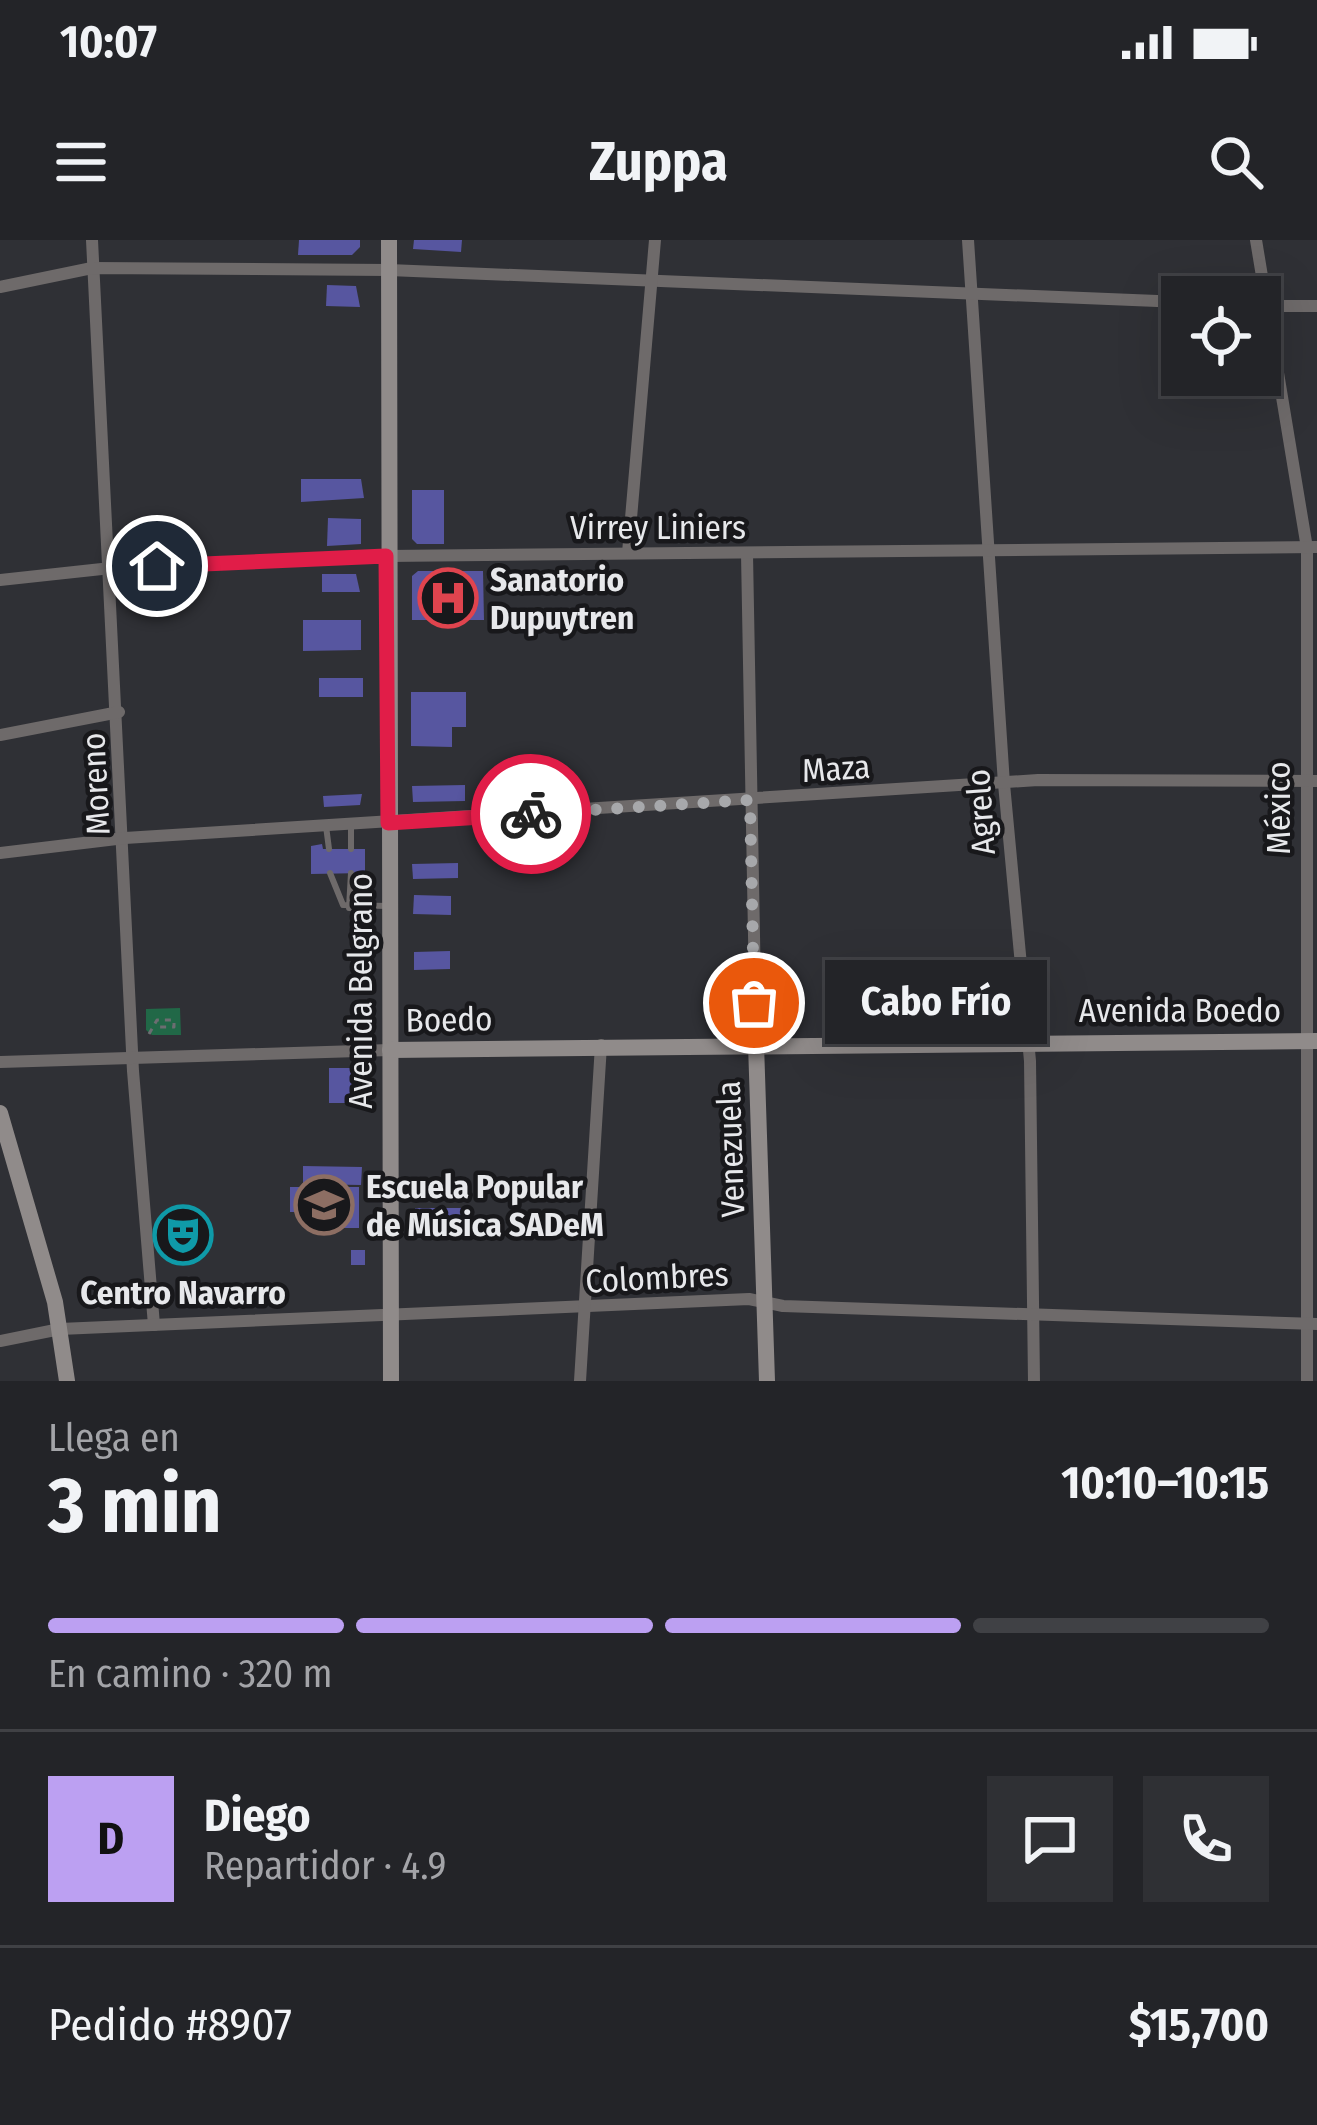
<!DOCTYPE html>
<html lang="es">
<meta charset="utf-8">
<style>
:root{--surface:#232428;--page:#2f3034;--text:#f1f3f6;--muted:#a3a4a8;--line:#404145;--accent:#bca0f2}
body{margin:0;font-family:"Fira Sans Condensed",sans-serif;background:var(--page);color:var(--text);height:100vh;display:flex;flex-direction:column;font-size:45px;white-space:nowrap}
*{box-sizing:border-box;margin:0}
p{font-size:39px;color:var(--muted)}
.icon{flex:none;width:66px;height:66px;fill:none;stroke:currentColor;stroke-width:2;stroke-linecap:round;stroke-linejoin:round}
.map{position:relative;height:1141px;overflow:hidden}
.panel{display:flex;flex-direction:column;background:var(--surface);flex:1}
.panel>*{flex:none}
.controls{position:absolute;left:1161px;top:36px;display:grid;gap:24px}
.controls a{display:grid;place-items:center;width:120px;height:120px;border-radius:0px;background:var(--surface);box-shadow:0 12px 48px #0002,0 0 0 3px var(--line);font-size:60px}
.pin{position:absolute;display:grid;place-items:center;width:102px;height:102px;color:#fff;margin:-51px;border:6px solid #fff;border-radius:50%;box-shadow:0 3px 12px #0007}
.courier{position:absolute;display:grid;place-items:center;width:120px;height:120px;margin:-60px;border:9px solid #e11d48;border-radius:50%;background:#fff;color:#222;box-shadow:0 3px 15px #0007}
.bubble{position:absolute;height:84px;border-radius:0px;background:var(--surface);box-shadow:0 12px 48px #0002,0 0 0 3px var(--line);font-size:39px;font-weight:700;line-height:84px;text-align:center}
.head em{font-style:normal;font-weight:700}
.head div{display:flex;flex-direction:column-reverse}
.head{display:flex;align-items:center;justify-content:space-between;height:204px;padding:0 48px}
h1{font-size:78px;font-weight:700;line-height:90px}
.bar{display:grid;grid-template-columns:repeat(4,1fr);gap:18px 12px;align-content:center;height:144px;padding:0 48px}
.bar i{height:15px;border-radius:9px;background:var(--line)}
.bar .active{background:var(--accent)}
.bar p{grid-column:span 4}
.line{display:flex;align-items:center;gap:30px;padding:0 48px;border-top:3px solid var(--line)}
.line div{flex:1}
.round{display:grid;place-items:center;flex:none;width:126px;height:126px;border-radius:0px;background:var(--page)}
.status{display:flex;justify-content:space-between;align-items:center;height:84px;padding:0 60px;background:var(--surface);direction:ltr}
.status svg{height:33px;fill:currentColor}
header{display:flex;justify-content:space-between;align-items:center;height:156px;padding:0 48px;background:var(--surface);font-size:54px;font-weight:700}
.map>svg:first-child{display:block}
.green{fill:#216847}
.building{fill:#5756a0}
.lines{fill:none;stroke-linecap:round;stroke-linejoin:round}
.path{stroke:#6c6d71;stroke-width:3;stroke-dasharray:6 6;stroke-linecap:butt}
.lane{stroke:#6e6a6a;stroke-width:6}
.street{stroke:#6e6a6a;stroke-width:12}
.secondary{stroke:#908b8a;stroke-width:16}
.done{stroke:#a7a8ab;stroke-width:12;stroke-dasharray:0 21.6}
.route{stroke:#e11d48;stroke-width:15}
.labels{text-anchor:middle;stroke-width:9;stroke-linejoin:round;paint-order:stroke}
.street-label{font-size:33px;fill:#e7e8eb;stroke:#18181b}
.poi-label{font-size:33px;font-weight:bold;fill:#e7e8eb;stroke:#18181b;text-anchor:start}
</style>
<div class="status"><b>10:07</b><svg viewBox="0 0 49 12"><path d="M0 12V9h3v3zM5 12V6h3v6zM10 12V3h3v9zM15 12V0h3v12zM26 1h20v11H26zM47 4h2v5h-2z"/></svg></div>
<header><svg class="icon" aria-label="menu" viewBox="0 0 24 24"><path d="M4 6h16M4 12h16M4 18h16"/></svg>Zuppa<svg class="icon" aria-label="search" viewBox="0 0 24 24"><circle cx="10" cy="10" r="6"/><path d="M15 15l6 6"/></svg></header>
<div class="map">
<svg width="1317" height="1141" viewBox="0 0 1317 1141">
<rect width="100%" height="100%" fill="#2f3035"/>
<g class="green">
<path d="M180,768L181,795H152L146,790V769Z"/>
<path d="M483,774V790L415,792L414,775Z"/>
</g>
<g class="building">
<path d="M299,0H360V7L352,15H298Z"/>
<path d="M414,0H462L461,12L413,9Z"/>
<path d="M327,45L356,46L360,67L326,66Z"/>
<path d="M301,239H361L364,258L301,262Z"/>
<path d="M412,250H444V304H417L412,299Z"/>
<path d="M328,278L361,279V304L327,306Z"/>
<path d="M418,331H483L484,380H412V336Z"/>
<path d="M322,334H356L360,352H322Z"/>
<path d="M303,380H361V410L303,411Z"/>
<rect x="319" y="438" width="44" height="19"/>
<path d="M411,452H466V487H452V507L411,506Z"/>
<path d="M465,545V561L413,562L412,546Z"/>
<path d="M362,554L360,565L324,567L323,556Z"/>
<path d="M322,604L323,609H365V633L311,634V606Z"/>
<path d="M458,623V638L413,639L412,624Z"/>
<path d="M414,655L451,656V675L413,674Z"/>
<path d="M450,711V729L414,730V712Z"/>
<path d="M329,828H361L365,863H329Z"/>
<path d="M303,926L362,927L361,945L303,944Z"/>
<path d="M290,947H359V988H311V972H290Z"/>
<path d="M415,968H463V987L415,986Z"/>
<rect x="351" y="1010" width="14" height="15"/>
</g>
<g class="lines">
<g class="path">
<path d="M459,781H475"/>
<path d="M420,789H430L429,781H455V795"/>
<path d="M149,794L157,780H174V787H157"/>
</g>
<g class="lane">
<path d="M326,586L329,609"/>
<path d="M351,609V584"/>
<path d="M330,633L343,665L388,666"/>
<path d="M349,668L351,633"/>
</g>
<g class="street">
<path d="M92,0L133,831L154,1085"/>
<path d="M968,0L1004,544L1030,821L1034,1141"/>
<path d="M1256,0L1307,308V1141"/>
<path d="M0,47L92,28L389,30L1182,62"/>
<path d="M1261,66H1317"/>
<path d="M628,313L655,0"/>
<path d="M747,314L756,804"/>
<path d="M0,340L111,328L387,316L1317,307"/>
<path d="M0,495L119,472"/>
<path d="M0,613L125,598L1038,540L1317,541"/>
<path d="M0,822L390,810"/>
<path d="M0,1101L60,1089L749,1059L783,1066L1317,1084"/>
<path d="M580,1141L601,805"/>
</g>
<g class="secondary">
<path d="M389,0L391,1141"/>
<path d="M756,804L767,1141"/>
<path d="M390,810L1317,801"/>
<path d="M0,873L55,1062L67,1141"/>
</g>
</g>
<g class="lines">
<path class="done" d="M531,574L750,560L754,763"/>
<path class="route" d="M157,326L386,316L388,583L531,574"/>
</g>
<defs>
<g id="hospital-ring" transform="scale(3)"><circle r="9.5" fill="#18181b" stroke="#e0444e" stroke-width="1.5"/><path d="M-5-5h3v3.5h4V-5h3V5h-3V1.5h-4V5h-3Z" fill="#e0444e"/></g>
<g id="university-ring" transform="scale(3)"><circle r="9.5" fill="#18181b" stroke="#8d6e63" stroke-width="1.5"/><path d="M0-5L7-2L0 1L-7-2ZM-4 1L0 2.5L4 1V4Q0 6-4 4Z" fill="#8d6e63"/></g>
<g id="theatre-ring" transform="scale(3)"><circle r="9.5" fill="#18181b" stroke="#0f9aa8" stroke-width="1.5"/><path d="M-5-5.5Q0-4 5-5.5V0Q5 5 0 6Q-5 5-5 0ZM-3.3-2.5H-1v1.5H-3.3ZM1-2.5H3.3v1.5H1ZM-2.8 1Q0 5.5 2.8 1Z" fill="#0f9aa8"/></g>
</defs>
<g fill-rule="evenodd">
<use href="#hospital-ring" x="448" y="358"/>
<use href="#university-ring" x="324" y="965"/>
<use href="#theatre-ring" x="183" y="995"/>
</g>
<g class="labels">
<g class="street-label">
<text x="658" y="299">Virrey Liniers</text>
<text transform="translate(836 528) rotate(-4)" y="12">Maza</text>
<text transform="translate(95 544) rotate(-93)" y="12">Moreno</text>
<text transform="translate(1278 568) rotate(-90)" y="12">México</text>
<text transform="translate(980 572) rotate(-94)" y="12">Agrelo</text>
<text transform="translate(360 751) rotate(-90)" y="12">Avenida Belgrano</text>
<text x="1180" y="782">Avenida Boedo</text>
<text transform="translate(449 779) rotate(-1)" y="12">Boedo</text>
<text transform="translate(730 909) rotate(-92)" y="12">Venezuela</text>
<text transform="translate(657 1037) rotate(-3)" y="12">Colombres</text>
</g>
<g class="poi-label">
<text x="490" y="351">Sanatorio<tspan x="490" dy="38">Dupuytren</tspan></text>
<text x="366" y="958">Escuela Popular<tspan x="366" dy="38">de Música SADeM</tspan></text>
<text x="183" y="1064" text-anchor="middle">Centro Navarro</text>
</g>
</g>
</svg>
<div class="controls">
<a><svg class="icon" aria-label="locate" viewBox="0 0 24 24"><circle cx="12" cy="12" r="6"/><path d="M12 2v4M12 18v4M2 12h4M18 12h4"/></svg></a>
</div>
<div class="pin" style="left:754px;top:763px;background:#ea580c"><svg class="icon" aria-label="bag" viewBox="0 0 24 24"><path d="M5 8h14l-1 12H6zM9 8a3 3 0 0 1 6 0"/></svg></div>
<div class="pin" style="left:157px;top:326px;background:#1f2937"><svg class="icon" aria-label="home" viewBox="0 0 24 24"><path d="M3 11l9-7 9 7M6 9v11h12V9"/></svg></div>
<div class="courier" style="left:531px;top:574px"><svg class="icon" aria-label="bike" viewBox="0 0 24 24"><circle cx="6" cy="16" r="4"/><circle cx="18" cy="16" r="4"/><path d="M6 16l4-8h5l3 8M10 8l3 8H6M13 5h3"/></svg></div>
<div class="bubble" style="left:825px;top:720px;width:222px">Cabo Frío</div>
</div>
<section class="panel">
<div class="head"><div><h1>3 min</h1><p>Llega en</p></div><em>10:10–10:15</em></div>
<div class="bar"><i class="active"></i><i class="active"></i><i class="active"></i><i></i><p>En camino · 320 m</p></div>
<div class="line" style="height:216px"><b class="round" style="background:var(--accent);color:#111">D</b><div><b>Diego</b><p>Repartidor · 4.9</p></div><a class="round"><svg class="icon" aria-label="chat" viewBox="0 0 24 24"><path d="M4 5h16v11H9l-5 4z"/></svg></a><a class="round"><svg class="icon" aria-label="phone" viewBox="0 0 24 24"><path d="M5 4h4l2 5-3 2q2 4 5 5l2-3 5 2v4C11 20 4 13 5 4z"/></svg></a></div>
<div class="line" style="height:156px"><div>Pedido #8907</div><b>$15,700</b></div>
</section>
